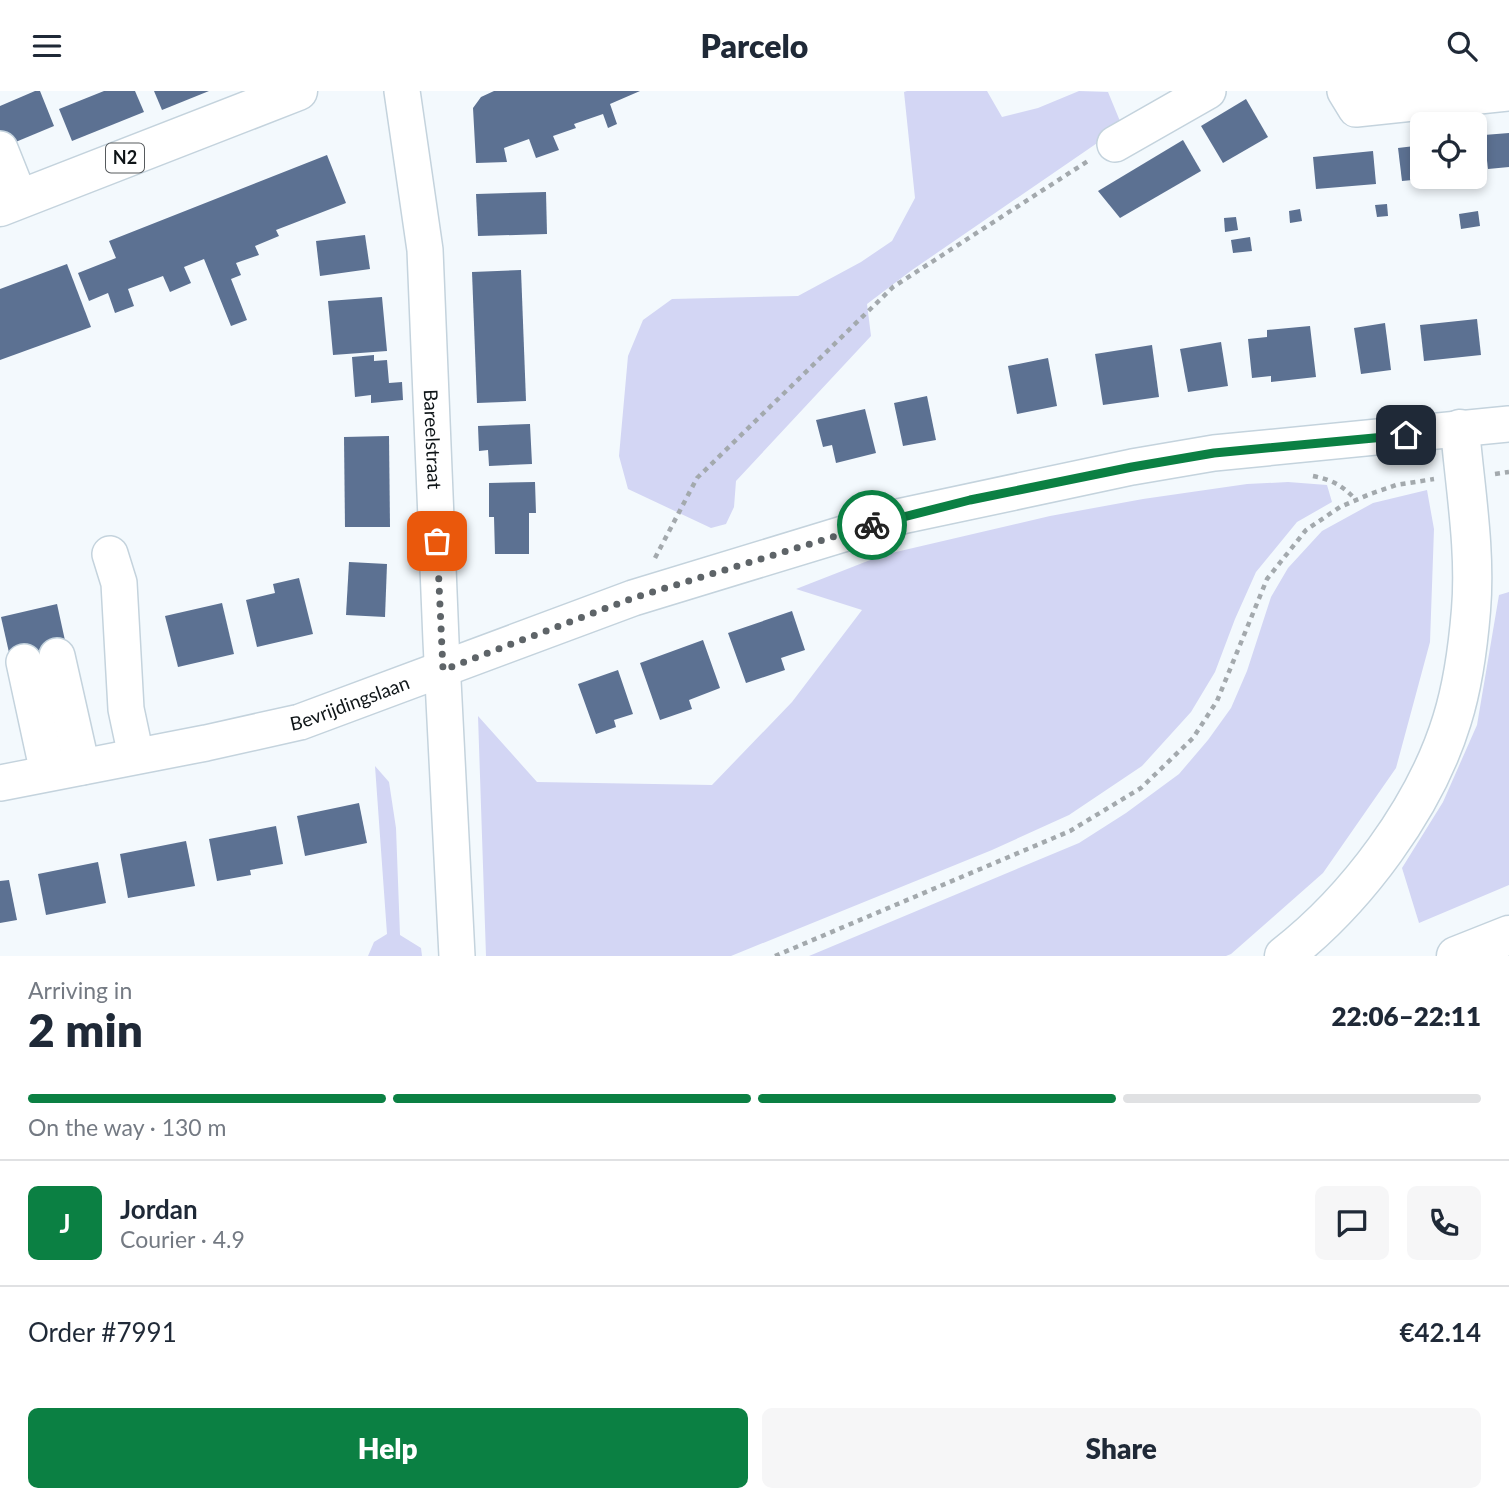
<!DOCTYPE html>
<meta charset="utf-8">
<style>
:root{--surface:#fff;--page:#f6f6f7;--text:#1f2937;--muted:#747a83;--line:#e0e1e3;--accent:#0b8043}
body{margin:0;font-family:Lato,sans-serif;background:var(--page);color:var(--text);height:100vh;display:flex;flex-direction:column;font-size:26px;white-space:nowrap}
*{box-sizing:border-box;margin:0}
p{font-size:23px;color:var(--muted)}
.icon{flex:none;width:38px;height:38px;fill:none;stroke:currentColor;stroke-width:2;stroke-linecap:round;stroke-linejoin:round}
.map{position:relative;height:865px;overflow:hidden}
.side{display:flex;flex-direction:column;background:var(--surface);flex:1}
.side>*{flex:none}
.fabs{position:absolute;left:1410px;top:21px;display:grid;gap:14px}
.fabs a{display:grid;place-items:center;width:77px;height:77px;border-radius:10px;background:var(--surface);box-shadow:0 4px 10px #0003;font-size:35px}
.pin{position:absolute;display:grid;place-items:center;width:60px;height:60px;color:#fff;margin:-30px;border-radius:14px;box-shadow:0 4px 10px #0006}
.courier{position:absolute;display:grid;place-items:center;width:70px;height:70px;margin:-35px;border:5px solid #0b8043;border-radius:50%;background:#fff;color:#222;box-shadow:0 2px 9px #0007}
.summary em{font-style:normal;font-weight:800}
.summary div{display:flex;flex-direction:column-reverse}
.summary{display:flex;align-items:center;justify-content:space-between;height:119px;padding:0 28px}
h1{font-size:46px;font-weight:800;line-height:52px}
.bar{display:grid;grid-template-columns:repeat(4,1fr);gap:10px 7px;align-content:center;height:84px;padding:0 28px}
.bar i{height:9px;border-radius:5px;background:var(--line)}
.bar .active{background:var(--accent)}
.bar p{grid-column:span 4}
.line{display:flex;align-items:center;gap:18px;padding:0 28px;border-top:2px solid var(--line)}
.line div{flex:1}
.round{display:grid;place-items:center;flex:none;width:74px;height:74px;border-radius:10px;background:var(--page)}
.button{display:flex;gap:14px;margin-top:auto;padding:14px 28px}
.button a{flex:1;height:80px;border-radius:10px;background:var(--accent);color:#fff;font-size:28px;font-weight:800;line-height:80px;text-align:center}
.button a+a{background:var(--page);color:var(--text)}
header{display:flex;justify-content:space-between;align-items:center;height:91px;padding:0 28px;background:var(--surface);font-size:32px;font-weight:800}
.map>svg:first-child{display:block}
.green{fill:#d3d6f4}
.building{fill:#5c7192}
.lines{fill:none;stroke-linecap:round;stroke-linejoin:round}
.minor-casing{stroke:#c4d3dd;stroke-width:38}
.major-casing{stroke:#c4d3dd;stroke-width:41}
.highway-casing{stroke:#c4d3dd;stroke-width:41}
.path{stroke:#a3a9ad;stroke-width:4.5;stroke-dasharray:5 5;stroke-linecap:butt}
.minor{stroke:#fff;stroke-width:35}
.major{stroke:#fff;stroke-width:38}
.highway{stroke:#fff;stroke-width:38}
.done{stroke:#5e6468;stroke-width:7;stroke-dasharray:0 12.6}
.route{stroke:#0b8043;stroke-width:9}
.labels{text-anchor:middle;stroke-width:6;stroke-linejoin:round;paint-order:stroke}
.shield{fill:#fff;stroke:#565a5d;stroke-width:2}
.shield-label{font-size:18px;font-weight:bold;fill:#0e1417}
.street-label{font-size:19px;fill:#0e1417;stroke:#fff}
</style>
<header><svg class="icon" aria-label="menu" viewBox="0 0 24 24"><path d="M4 6h16M4 12h16M4 18h16"/></svg>Parcelo<svg class="icon" aria-label="search" viewBox="0 0 24 24"><circle cx="10" cy="10" r="6"/><path d="M15 15l6 6"/></svg></header>
<div class="map">
<svg width="1509" height="865" viewBox="0 0 1509 865">
<rect width="100%" height="100%" fill="#f3f9fd"/>
<g class="green">
<path d="M907,0H987L1002,26L1038,17L1079,0L1108,1L1122,35L912,179L867,213L871,245L736,390L734,416L726,433L711,437L628,398L619,365L628,265L643,229L672,208L798,205L861,171L892,150L915,107L904,1Z"/>
<path d="M1288,391L1327,394L1332,411L1297,431L1256,481L1235,528L1215,581L1191,621L1142,675L1069,724L992,759L731,865H486L478,625L537,691L712,694L792,611L862,519L796,498L883,464L1050,425L1143,408L1247,393Z"/>
<path d="M1427,399L1434,438L1430,551L1396,677L1323,782L1231,863L1226,865H809L1079,752L1126,722L1179,683L1208,649L1231,617L1247,580L1271,506L1288,477L1322,440L1373,412Z"/>
<path d="M1509,501V794L1419,832L1402,777L1443,711L1477,634L1499,504Z"/>
<path d="M375,675L389,691L396,737L400,844L421,857L422,865H368L374,851L387,843Z"/>
</g>
<g class="building">
<path d="M35,0H40L54,35L6,55L0,39V15Z"/>
<path d="M104,0H135L144,21L72,50L59,18Z"/>
<path d="M154,0H209L162,19Z"/>
<path d="M494,0H640L610,13L617,33L608,37L603,23L574,33L576,37L553,45L559,59L536,67L529,48L504,57L507,71L476,72L473,17L481,6Z"/>
<path d="M1246,8L1268,46L1223,72L1201,35Z"/>
<path d="M1509,42V76L1488,78L1484,44Z"/>
<path d="M1183,49L1201,80L1120,127L1098,100Z"/>
<path d="M1423,54V88L1402,90L1398,57Z"/>
<path d="M1373,60L1376,93L1316,98L1313,66Z"/>
<path d="M327,64L346,112L276,139L279,145L255,155L259,164L236,172L241,184L231,188L247,229L231,235L204,168L184,176L191,192L170,201L163,185L128,198L134,215L115,222L108,202L89,210L78,182L116,167L109,150Z"/>
<path d="M546,101L547,143L478,145L476,103Z"/>
<path d="M1387,113L1388,125L1377,126L1375,114Z"/>
<path d="M1300,118L1302,130L1290,132L1289,120Z"/>
<path d="M1478,120L1480,135L1461,138L1459,123Z"/>
<path d="M1236,126L1238,139L1225,141L1224,127Z"/>
<path d="M365,144L370,178L320,185L316,150Z"/>
<path d="M1250,146L1252,160L1233,162L1231,149Z"/>
<path d="M67,173L91,236L0,269V198Z"/>
<path d="M521,179L526,310L477,312L472,181Z"/>
<path d="M382,206L387,260L333,264L328,210Z"/>
<path d="M1477,228L1481,264L1424,270L1420,234Z"/>
<path d="M1385,232L1391,279L1361,283L1354,237Z"/>
<path d="M1310,235L1316,286L1271,291V285L1252,287L1248,248L1267,246V239Z"/>
<path d="M1221,251L1228,295L1188,301L1180,258Z"/>
<path d="M1152,254L1159,306L1103,314L1095,263Z"/>
<path d="M374,264V270L387,269L389,292L402,291L403,309L371,312V304L355,306L352,266Z"/>
<path d="M1048,267L1057,315L1017,323L1008,275Z"/>
<path d="M927,305L936,349L903,355L894,312Z"/>
<path d="M865,318L876,362L836,372L832,354L823,356L816,329Z"/>
<path d="M530,333L532,373L489,375L488,359L479,360L478,335Z"/>
<path d="M389,345L390,436H345L344,346Z"/>
<path d="M535,391L536,422H529V463H495L494,426H489V392Z"/>
<path d="M349,471L387,473L385,526L346,524Z"/>
<path d="M299,487L313,543L257,556L246,509L275,502L273,493Z"/>
<path d="M222,512L234,563L178,576L165,525Z"/>
<path d="M57,513L66,554L10,566L1,526Z"/>
<path d="M792,520L805,559L781,567L785,579L746,592L728,542Z"/>
<path d="M703,549L720,597L689,609L692,618L660,629L640,572Z"/>
<path d="M618,579L633,623L614,629L616,636L596,643L578,593Z"/>
<path d="M359,712L367,752L305,765L297,725Z"/>
<path d="M276,735L283,773L250,779L251,784L217,790L209,748Z"/>
<path d="M186,750L195,795L128,807L120,763Z"/>
<path d="M98,771L106,812L46,824L38,783Z"/>
<path d="M9,789L17,829L0,832V790Z"/>
</g>
<g class="lines">
<g class="minor-casing">
<g id="minor">
<path id="s1" d="M402,0L425,159L441,550L457,865"/>
<path d="M1345,0L1356,18L1509,2"/>
<path d="M1115,53L1208,0"/>
<path d="M0,58L20,108"/>
<path d="M110,463L119,492L126,618L136,665"/>
<path d="M57,565L82,676"/>
<path d="M24,571L48,682"/>
<path id="s2" d="M0,692L206,652L300,631L633,507L902,425L1132,376L1214,362L1509,333"/>
</g>
</g>
<g class="major-casing">
<path id="major" d="M0,116L298,0"/>
</g>
<g class="highway-casing">
<g id="highway">
<path d="M1284,865C1356,809 1425,717 1452,629C1463,594 1468,556 1471,519C1476,459 1465,397 1460,338"/>
<path d="M1456,865L1509,844"/>
</g>
</g>
<g class="path">
<path d="M1495,383L1509,381"/>
<path d="M1313,385C1333,389 1343,395 1356,409"/>
<path d="M655,467L697,387L893,196L1091,68"/>
<path d="M775,865L1070,740L1141,697L1193,647L1217,610L1267,488L1306,439L1340,416L1370,403L1396,394L1434,388"/>
</g>
<use href="#minor" class="minor"/>
<use href="#major" class="major"/>
<use href="#highway" class="highway"/>
</g>
<g class="lines">
<path class="done" d="M437,450L443,579L633,507L872,434"/>
<path class="route" d="M872,434L970,409L1132,376L1214,362L1406,344"/>
</g>
<g class="labels">
<rect class="shield" x="106" y="52.5" width="38" height="29" rx="5"/>
<g class="shield-label">
<text x="125" y="73">N2</text>
</g>
<g class="street-label">
<text dy="7" stroke="none"><textPath href="#s1" startOffset="350">Bareelstraat</textPath></text>
<text dy="7" stroke="none"><textPath href="#s2" startOffset="359">Bevrijdingslaan</textPath></text>
</g>
</g>
</svg>
<div class="fabs">
<a><svg class="icon" aria-label="locate" viewBox="0 0 24 24"><circle cx="12" cy="12" r="6"/><path d="M12 2v4M12 18v4M2 12h4M18 12h4"/></svg></a>
</div>
<div class="pin" style="left:437px;top:450px;background:#ea580c"><svg class="icon" aria-label="bag" viewBox="0 0 24 24"><path d="M5 8h14l-1 12H6zM9 8a3 3 0 0 1 6 0"/></svg></div>
<div class="pin" style="left:1406px;top:344px;background:#1f2937"><svg class="icon" aria-label="home" viewBox="0 0 24 24"><path d="M3 11l9-7 9 7M6 9v11h12V9"/></svg></div>
<div class="courier" style="left:872px;top:434px"><svg class="icon" aria-label="bike" viewBox="0 0 24 24"><circle cx="6" cy="16" r="4"/><circle cx="18" cy="16" r="4"/><path d="M6 16l4-8h5l3 8M10 8l3 8H6M13 5h3"/></svg></div>
</div>
<section class="side">
<div class="summary"><div><h1>2 min</h1><p>Arriving in</p></div><em>22:06–22:11</em></div>
<div class="bar"><i class="active"></i><i class="active"></i><i class="active"></i><i></i><p>On the way · 130 m</p></div>
<div class="line" style="height:126px"><b class="round" style="background:var(--accent);color:#fff">J</b><div><b>Jordan</b><p>Courier · 4.9</p></div><a class="round"><svg class="icon" aria-label="chat" viewBox="0 0 24 24"><path d="M4 5h16v11H9l-5 4z"/></svg></a><a class="round"><svg class="icon" aria-label="phone" viewBox="0 0 24 24"><path d="M5 4h4l2 5-3 2q2 4 5 5l2-3 5 2v4C11 20 4 13 5 4z"/></svg></a></div>
<div class="line" style="height:91px"><div>Order #7991</div><b>€42.14</b></div>
<div class="button"><a>Help</a><a>Share</a></div>
</section>
